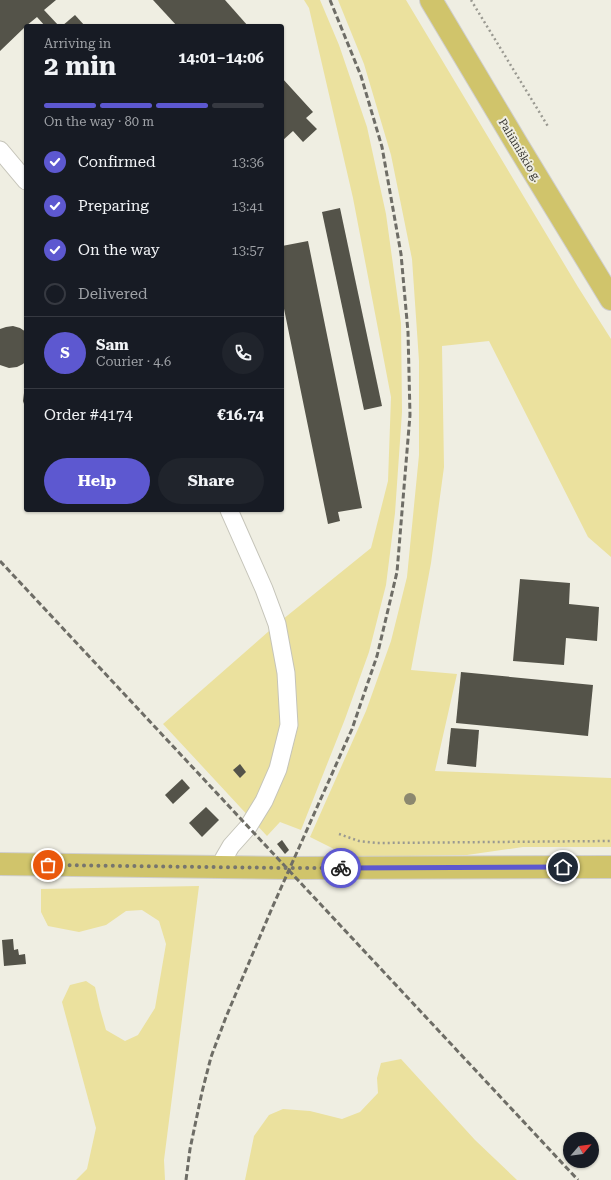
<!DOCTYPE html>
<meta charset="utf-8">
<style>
:root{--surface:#171b24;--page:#20242c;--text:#f1f3f6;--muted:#9ea1a6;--line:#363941;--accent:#5d58d0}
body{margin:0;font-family:"Roboto Serif",serif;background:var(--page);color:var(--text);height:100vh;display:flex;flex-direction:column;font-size:15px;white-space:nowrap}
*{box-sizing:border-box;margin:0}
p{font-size:13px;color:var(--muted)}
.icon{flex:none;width:22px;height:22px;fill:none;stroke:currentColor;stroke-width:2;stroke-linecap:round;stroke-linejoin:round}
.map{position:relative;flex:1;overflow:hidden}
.side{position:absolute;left:24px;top:24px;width:260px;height:488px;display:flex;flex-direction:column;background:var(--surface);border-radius:4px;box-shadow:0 1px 3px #0004}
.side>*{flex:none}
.needle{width:26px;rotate:62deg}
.controls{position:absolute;left:563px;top:1132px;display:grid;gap:8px}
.controls a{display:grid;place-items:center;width:36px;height:36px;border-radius:50%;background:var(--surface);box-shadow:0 1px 3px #0004;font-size:20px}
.pin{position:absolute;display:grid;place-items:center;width:34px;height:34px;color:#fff;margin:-17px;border:2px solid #fff;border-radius:50%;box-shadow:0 1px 4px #0007}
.courier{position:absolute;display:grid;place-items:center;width:40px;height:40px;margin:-20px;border:3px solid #5d58d0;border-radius:50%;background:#fff;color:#222;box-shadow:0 1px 5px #0007}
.head em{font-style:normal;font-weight:700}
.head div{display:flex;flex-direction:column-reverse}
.head{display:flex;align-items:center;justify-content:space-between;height:68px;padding:0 20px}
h1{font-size:26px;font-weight:700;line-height:30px}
.bar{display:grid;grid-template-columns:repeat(4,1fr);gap:6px 4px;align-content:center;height:48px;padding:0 20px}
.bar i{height:5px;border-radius:3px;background:var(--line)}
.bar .selected{background:var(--accent)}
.bar p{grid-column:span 4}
.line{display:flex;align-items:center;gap:10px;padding:0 20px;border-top:1px solid var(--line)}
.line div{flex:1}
.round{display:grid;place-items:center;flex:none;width:42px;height:42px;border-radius:21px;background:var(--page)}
ol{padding:0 20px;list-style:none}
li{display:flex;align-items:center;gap:12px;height:44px}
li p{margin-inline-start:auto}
li .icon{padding:4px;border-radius:50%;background:var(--accent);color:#fff;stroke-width:4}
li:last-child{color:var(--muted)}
li i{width:22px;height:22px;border:2px solid var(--line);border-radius:50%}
.action{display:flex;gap:8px;margin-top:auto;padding:8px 20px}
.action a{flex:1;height:46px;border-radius:24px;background:var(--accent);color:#fff;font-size:16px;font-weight:700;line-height:46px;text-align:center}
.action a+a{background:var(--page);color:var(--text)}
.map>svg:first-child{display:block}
.green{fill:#ebe19e}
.building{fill:#545349}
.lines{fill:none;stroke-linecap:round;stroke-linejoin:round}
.minor-casing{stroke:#c5c4b9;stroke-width:19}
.major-casing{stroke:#cfcecd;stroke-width:24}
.path{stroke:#9a9991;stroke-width:2.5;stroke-dasharray:2 3;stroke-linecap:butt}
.minor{stroke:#fff;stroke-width:17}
.major{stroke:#d0c46b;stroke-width:22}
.rail{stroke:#6e6d66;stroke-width:3;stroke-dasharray:6 3;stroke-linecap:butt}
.tree{fill:#8c886f}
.done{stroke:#76756e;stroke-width:4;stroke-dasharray:0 7.2}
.route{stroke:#5d58d0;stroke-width:5}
.labels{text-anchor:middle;stroke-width:4;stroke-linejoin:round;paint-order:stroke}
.street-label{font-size:11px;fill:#353430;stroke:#efeee2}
</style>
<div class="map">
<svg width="611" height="1180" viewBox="0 0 611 1180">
<rect width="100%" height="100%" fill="#efeee2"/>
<g class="green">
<path d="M304,0H320L339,45L367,127L386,214L401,323L402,412L395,513L386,585L369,652L345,719L301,830L280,822L267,836L163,724L277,624L371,548L388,481L391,397L353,198L309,8Z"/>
<path d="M338,0H406L578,287L611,339V557L588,537L489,341L442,346L444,467L431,563L411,670L457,674L435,771L611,778V847H523L467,855L350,857L310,837L366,711L391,641L407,577L419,455V361L412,259L391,155L364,64Z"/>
<path d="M199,886L164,1160L165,1180H76L87,1169L96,1128L62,1002L70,985L86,981L95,987L100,1009L106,1030L125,1041L138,1035L155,1008L166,944L159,921L142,910L126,911L106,925L79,932L48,926L41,912V889Z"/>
<path d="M401,1059L475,1140L517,1180H245L254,1136L269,1115L283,1109L310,1111L342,1119L360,1112L378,1093L377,1078L381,1063Z"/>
</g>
<g class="building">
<path d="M0,0H56L44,10L59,26H45L37,17L26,26L0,51Z"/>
<path d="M153,0H225L248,26H177Z"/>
<path d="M75,15L85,26H62Z"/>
<path d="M282,78L313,112L306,118L317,129L303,142L293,131L282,141Z"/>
<path d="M340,208L382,406L364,410L322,212Z"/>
<path d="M308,241L362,508L338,512L340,521L328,524L282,299V246Z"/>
<path d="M13,326L20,328L26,332V361L23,364L17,367L9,368L0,365V329L6,327Z"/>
<path d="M26,388V410L23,401L24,393Z"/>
<path d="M520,579L570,583L569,604L599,607L597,641L566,638L564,665L513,661Z"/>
<path d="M461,672L593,685L588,736L456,723Z"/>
<path d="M451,728L479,730L476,767L447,764Z"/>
<path d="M240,764L246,772L240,778L233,770Z"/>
<path d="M182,779L190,788L173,804L165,795Z"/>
<path d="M206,807L219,820L202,837L189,823Z"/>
<path d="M282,840L289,850L285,854L277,844Z"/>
<path d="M13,939L14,950L18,949L19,955L25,954L26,964L4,966L2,940Z"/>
</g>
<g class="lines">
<g class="minor-casing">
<g id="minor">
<path d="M0,150L26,181"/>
<path d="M223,867L224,858L231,846L248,827L264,801L278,769L289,725L286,673L277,624L264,589L229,510"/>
</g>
</g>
<g class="major-casing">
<g id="major">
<path d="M431,0L518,146L611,299"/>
<path d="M0,864L287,868L611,867"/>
</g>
</g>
<g class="path">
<path d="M471,0L549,128"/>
<path d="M339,834L359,841L377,843L611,841"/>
</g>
<use href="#minor" class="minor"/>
<use href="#major" class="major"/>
<g class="rail">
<path d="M0,561L578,1180"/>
<path d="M186,1180L190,1149L202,1092L211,1057L226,1017L272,908L352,729L377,656L397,572L410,415L408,332L401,254L382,147L361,76L330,0"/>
</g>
</g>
<circle class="tree" cx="410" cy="799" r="6"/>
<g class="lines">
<path class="done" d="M48,865L287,868H341"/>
<path class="route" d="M341,868L563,867"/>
</g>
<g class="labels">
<g class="street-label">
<text transform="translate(520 150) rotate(59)" y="4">Paliūniškio g.</text>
</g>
</g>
</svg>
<div class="controls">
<a><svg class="needle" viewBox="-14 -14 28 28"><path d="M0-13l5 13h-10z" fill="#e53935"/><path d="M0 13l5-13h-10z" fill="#9ea1a6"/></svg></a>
</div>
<div class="pin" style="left:48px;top:865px;background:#ea580c"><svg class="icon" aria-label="bag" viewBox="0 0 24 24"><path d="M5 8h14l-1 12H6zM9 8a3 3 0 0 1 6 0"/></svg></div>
<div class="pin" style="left:563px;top:867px;background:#1f2937"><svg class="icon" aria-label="home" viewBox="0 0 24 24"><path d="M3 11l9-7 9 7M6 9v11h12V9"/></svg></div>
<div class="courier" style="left:341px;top:868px"><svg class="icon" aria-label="bike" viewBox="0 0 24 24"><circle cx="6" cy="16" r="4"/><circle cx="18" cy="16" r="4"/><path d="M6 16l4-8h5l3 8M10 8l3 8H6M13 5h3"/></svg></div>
<section class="side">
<div class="head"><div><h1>2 min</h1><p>Arriving in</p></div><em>14:01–14:06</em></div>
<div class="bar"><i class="selected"></i><i class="selected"></i><i class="selected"></i><i></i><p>On the way · 80 m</p></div>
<ol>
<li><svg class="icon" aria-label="check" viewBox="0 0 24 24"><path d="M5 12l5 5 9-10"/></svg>Confirmed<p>13:36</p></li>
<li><svg class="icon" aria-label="check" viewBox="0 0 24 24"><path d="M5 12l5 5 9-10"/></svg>Preparing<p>13:41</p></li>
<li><svg class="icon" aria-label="check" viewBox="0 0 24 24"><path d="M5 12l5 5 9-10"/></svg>On the way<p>13:57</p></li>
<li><i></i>Delivered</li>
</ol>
<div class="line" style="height:72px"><b class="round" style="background:var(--accent);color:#fff">S</b><div><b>Sam</b><p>Courier · 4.6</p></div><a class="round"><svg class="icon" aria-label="phone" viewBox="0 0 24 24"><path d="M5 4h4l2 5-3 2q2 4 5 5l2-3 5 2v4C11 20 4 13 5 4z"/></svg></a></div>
<div class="line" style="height:52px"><div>Order #4174</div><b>€16.74</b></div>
<div class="action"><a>Help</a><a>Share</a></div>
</section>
</div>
